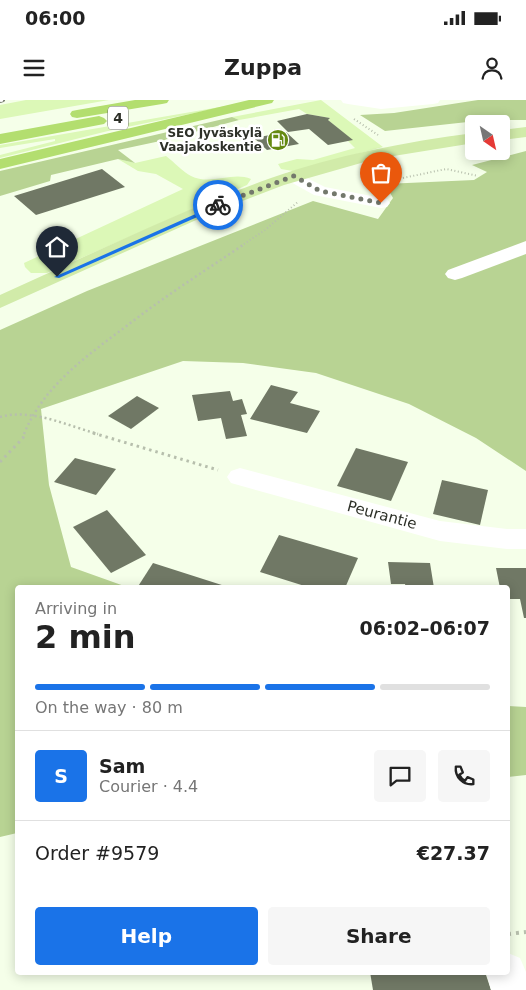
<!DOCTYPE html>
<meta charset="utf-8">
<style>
:root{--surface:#fff;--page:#f6f6f6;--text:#222;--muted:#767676;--line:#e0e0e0;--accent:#1a73e8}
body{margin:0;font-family:"DejaVu Sans",sans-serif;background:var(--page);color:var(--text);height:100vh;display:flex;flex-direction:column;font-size:19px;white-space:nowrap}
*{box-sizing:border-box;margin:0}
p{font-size:16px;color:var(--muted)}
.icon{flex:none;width:28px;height:28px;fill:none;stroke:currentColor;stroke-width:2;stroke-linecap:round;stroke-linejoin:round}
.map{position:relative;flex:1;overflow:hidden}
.details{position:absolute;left:15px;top:485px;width:495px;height:390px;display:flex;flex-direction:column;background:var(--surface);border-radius:5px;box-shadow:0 2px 12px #0003}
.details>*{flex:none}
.needle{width:32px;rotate:146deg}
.controls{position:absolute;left:465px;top:15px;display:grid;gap:10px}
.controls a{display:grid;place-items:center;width:45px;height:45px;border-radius:5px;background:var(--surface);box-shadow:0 2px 12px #0003;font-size:25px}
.pin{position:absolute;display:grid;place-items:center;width:42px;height:42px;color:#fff;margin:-51px -21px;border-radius:50% 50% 50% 0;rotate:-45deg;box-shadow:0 0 5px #0007}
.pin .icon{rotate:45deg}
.courier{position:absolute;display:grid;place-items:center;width:50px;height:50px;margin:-25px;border:4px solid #1a73e8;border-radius:50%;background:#fff;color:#222;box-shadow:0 1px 6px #0007}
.summary em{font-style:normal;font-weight:700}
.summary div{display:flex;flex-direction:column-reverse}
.summary{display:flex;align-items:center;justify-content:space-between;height:85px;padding:0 20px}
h1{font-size:32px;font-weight:700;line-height:38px}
.bar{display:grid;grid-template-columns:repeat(4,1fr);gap:8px 5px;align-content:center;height:60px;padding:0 20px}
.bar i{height:6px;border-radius:4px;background:var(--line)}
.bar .on{background:var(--accent)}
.bar p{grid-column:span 4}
.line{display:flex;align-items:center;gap:12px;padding:0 20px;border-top:1px solid var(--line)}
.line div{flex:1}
.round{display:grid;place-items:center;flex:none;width:52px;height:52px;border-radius:5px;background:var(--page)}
.button{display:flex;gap:10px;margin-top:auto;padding:10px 20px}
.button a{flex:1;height:58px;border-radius:5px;background:var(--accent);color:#fff;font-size:20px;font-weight:700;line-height:58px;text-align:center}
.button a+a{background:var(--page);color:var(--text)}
.status{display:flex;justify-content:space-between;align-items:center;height:35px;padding:0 25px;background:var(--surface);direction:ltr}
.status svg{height:14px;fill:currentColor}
header{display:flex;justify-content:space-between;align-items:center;height:65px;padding:0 20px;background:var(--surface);font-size:22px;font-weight:700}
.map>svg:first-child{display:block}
.green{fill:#dcf8b7}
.forest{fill:#b8d393}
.building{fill:#707865}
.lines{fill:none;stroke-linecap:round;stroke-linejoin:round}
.path-far3{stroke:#b7bfad;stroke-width:2;stroke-dasharray:1 2.5;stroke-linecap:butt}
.path-far2{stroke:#b7bfad;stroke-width:2.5;stroke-dasharray:2 3;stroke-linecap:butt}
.path-far1{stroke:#b7bfad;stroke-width:3;stroke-dasharray:2.5 4;stroke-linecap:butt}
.path{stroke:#b7bfad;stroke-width:4;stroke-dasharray:3 5;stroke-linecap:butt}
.minor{fill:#fff;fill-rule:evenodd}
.major{fill:#d1eba9;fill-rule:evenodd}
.highway{fill:#b3de6f;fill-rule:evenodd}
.rail-casing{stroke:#73786b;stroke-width:4}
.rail{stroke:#fff;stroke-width:2.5;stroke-dasharray:7;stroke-linecap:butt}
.route{fill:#1a73e8}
.done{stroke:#73786c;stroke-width:5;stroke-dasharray:0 9}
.labels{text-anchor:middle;stroke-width:5;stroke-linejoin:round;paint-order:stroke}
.far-poi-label{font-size:12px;font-weight:bold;fill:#2d3028;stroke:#fff;text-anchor:end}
.shield{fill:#fff;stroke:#6c6e68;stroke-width:1}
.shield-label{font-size:14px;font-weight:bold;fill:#2d3028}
.street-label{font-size:15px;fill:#2d3028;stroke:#fff}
</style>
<div class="status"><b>06:00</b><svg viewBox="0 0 49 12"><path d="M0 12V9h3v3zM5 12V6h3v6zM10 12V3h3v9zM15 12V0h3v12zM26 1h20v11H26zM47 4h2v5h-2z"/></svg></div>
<header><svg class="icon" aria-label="menu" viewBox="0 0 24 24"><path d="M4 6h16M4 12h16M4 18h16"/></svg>Zuppa<svg class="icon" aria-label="person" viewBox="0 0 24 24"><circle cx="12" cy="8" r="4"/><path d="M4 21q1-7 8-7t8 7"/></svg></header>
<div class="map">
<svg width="526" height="890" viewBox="0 0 526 890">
<rect width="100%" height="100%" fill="#f5ffe9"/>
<g class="green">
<path d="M26,0H109L0,19V5Z"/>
<path d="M321,0L383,47L293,71L281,69L278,64L297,59L313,60L355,48L348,41L352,40L328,20L330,18L307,14L299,9L239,20L232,17Z"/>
<path d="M243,3L108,31L0,58V55L55,41V39L0,48V45Z"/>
<path d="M166,56C174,62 183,72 191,76C211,86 232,71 251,79L247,85L47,173H31L25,167L24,163L183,89L156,74L138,71L118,59L135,63Z"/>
</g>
<g class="forest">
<path d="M478,0H526V20H486L385,31L360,15L394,13Z"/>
<path d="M232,17L239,20L165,40L118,50L135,63L118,59L51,75L50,81L0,96V71Z"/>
<path d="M526,51V371L476,338L409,304L316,273L243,263L183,261L41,309L49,385L71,467L127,487L18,488L17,733L0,737V230L87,191L313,101L378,119L393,98L385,84L474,80L487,72L472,65Z"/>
<path d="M508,606L526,607V675L508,677Z"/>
</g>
<g class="building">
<path d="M307,14L330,18L328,20L353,40L328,45L309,29L288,32L277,21Z"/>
<path d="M286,32L299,44L267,50L254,38Z"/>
<path d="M102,69L125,87L36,115L14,96Z"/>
<path d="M271,285L298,292L290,303L320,311L307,333L250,319Z"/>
<path d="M230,291L233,301L242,299L247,314L241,315L247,336L226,339L221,318L198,321L192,295Z"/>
<path d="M137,296L159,308L131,329L108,316Z"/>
<path d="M356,348L408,362L391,401L337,386Z"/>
<path d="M75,358L116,369L96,395L54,382Z"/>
<path d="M442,380L488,390L480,425L433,414Z"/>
<path d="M107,410L146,455L111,473L73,427Z"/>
<path d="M279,435L358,458L345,488H311L260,472Z"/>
<path d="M388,462L430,463L434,488H406L405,484H391Z"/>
<path d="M153,463L228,487V488H137Z"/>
<path d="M496,468H526V518H524L520,499H508V488H500Z"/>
<path d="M370,872H485L491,890H373Z"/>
</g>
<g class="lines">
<g class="path-far3">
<path d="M354,19L378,35"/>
<path d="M379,83L446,69L478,76"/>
<path d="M241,146L265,130L299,101"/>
</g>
<g class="path-far2">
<path d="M0,317C32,308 68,326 98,334"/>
<path d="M24,334C43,287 85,257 124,228C162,198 203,172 243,145"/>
</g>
<g class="path-far1">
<path d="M93,333L218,370"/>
<path d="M0,362L23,338L25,333"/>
</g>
<path class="path" d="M508,834L526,832"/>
<g class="minor">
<path d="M341,0H440L438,3L433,4L381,9L348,4L343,3Z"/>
<path d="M293,71L325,87L387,99L390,103L387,107L381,108L314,95L287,80L285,76L287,72Z"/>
<path d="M526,141V154L462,178L455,180L448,178L445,174L448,170Z"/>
<path d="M240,368L440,421L507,429H526V449H507L440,441L231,383L227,377L231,371Z"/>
<path d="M508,853L520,858L526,872V890H491L486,872H508Z"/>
</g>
<g class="major">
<path d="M526,27V37L501,40V30Z"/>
<path d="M474,33V43L375,59L284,85L214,112L0,208V195C90,155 178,111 271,78C336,55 405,42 474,33Z"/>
</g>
<g class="highway">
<path d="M135,0H169L167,3L162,4L77,18L72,17L70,14L72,11L77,10Z"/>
<path d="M249,0H274L272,3L0,69V59Z"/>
<path d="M99,16L104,18L107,21L104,24L0,44V34Z"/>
</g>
<g class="rail-casing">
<path id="rail" d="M0,1L3,0"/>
</g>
<use href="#rail" class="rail"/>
</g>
<path class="route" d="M218,104L220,107L59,178L54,177Z"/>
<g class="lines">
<path class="done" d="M218,105L294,76L320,91L381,103"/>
</g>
<defs>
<g id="fuel-disc" transform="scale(1.125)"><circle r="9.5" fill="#658a12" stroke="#fff"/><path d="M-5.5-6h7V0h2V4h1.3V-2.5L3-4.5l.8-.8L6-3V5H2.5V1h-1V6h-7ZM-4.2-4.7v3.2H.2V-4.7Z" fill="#fff"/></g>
</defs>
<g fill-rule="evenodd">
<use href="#fuel-disc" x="278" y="40"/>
</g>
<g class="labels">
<g class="far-poi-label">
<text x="262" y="37">SEO Jyväskylä<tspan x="262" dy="14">Vaajakoskentie</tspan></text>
</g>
<rect class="shield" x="108" y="6.5" width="20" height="23" rx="4"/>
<g class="shield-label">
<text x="118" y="23">4</text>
</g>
<g class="street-label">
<text transform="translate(382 415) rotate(15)" y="5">Peurantie</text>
</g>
</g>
</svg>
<div class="controls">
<a><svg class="needle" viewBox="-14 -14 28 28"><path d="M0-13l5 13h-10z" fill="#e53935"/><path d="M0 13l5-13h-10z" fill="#767676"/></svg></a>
</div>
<div class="pin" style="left:381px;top:103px;background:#ea580c"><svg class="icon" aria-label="bag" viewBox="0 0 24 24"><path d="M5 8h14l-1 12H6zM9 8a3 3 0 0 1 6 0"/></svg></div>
<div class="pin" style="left:57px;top:177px;background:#1f2937"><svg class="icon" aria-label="home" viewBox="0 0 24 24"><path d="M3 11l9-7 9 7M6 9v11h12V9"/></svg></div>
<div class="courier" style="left:218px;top:105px"><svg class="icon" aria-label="bike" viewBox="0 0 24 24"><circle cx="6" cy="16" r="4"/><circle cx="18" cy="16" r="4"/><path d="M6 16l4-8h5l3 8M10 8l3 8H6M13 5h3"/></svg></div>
<section class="details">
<div class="summary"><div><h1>2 min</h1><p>Arriving in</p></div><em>06:02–06:07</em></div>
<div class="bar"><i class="on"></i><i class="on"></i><i class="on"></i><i></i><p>On the way · 80 m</p></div>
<div class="line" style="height:90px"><b class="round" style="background:var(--accent);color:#fff">S</b><div><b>Sam</b><p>Courier · 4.4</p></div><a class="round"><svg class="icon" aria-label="chat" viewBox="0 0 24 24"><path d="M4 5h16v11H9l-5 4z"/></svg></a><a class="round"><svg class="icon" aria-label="phone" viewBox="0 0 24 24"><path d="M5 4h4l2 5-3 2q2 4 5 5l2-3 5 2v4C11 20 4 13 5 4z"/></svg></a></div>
<div class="line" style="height:65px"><div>Order #9579</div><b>€27.37</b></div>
<div class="button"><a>Help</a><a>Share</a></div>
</section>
</div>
